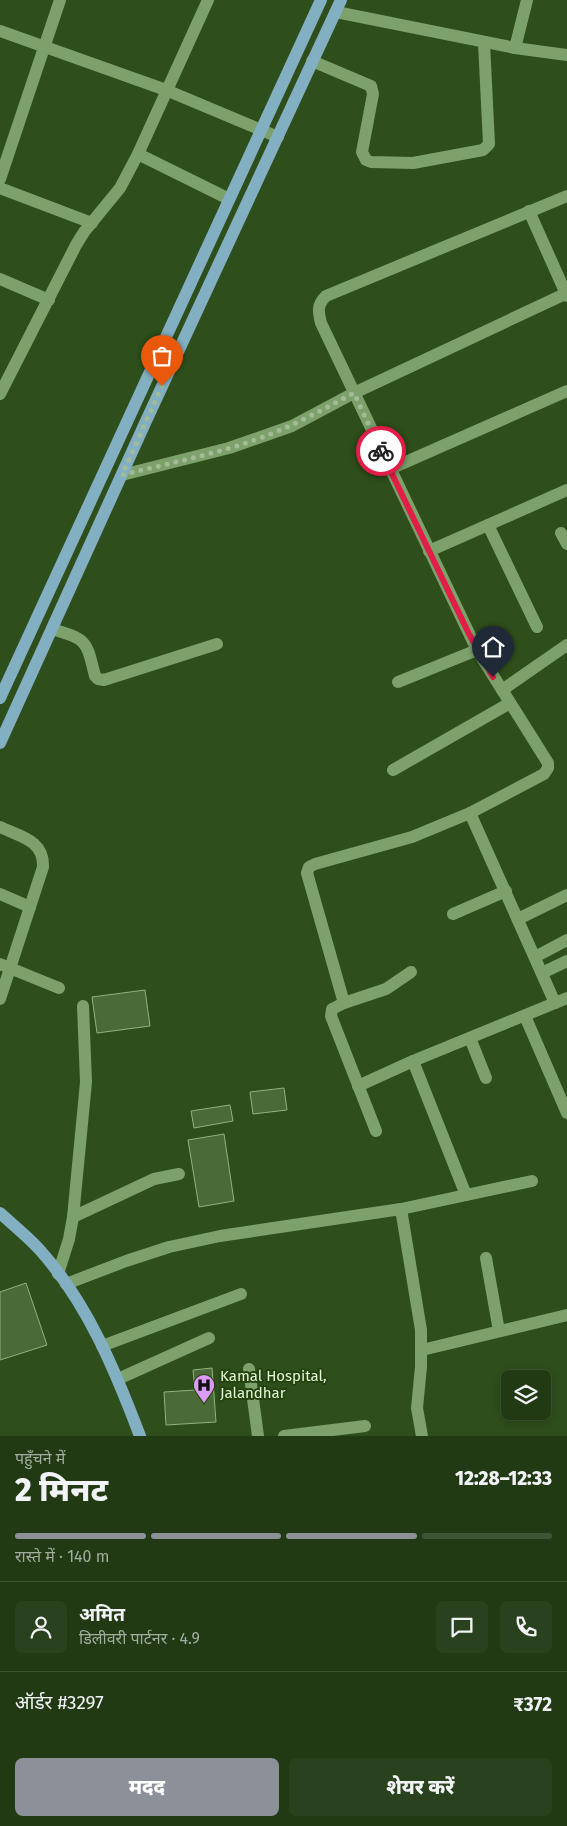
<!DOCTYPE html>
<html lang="hi">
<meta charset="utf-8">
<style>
:root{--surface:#223a14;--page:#2a411d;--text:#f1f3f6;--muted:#a2ada0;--line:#3f5434;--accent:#8c9099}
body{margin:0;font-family:"Fira Sans","Noto Sans Devanagari",sans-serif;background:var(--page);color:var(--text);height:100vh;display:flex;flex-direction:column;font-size:19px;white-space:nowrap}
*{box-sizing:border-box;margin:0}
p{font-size:16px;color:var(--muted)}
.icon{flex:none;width:28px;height:28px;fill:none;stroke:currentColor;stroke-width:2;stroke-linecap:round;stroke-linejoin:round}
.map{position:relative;height:1436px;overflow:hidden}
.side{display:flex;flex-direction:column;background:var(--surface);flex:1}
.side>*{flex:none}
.fabs{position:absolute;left:501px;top:1370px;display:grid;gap:10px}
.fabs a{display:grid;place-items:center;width:50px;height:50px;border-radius:8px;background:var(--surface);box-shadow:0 2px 8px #0003,0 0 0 1px var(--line);font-size:25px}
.pin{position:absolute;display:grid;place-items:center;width:42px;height:42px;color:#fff;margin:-51px -21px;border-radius:50% 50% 50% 0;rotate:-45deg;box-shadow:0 0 5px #0007}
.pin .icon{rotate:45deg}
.courier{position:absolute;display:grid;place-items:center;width:50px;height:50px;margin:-25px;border:4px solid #e11d48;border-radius:50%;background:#fff;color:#222;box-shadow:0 1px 6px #0007}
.overview em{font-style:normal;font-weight:800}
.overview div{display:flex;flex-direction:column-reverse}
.overview{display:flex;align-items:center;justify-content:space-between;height:85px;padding:0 15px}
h1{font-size:32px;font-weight:800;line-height:38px}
.bar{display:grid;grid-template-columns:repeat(4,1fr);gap:8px 5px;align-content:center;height:60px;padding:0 15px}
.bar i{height:6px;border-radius:4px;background:var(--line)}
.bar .selected{background:var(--accent)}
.bar p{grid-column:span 4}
.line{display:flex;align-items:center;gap:12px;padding:0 15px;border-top:1px solid var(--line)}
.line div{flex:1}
.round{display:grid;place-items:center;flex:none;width:52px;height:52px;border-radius:8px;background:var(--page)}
.primary-button{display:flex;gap:10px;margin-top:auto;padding:10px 15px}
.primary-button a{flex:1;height:58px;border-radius:8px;background:var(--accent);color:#fff;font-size:20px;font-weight:800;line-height:58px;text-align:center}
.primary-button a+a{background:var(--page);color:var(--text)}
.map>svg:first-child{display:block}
.building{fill:#4a6b37;stroke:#8fb47c}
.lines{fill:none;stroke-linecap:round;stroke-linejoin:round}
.minor{stroke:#7da16b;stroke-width:12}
.major{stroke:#82afc1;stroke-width:12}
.done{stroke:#a3bb96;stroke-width:5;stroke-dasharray:0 9}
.route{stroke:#e11d48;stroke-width:6}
.labels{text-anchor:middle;stroke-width:4;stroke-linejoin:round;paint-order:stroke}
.poi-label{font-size:15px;fill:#e2f5d8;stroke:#24430f;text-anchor:start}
</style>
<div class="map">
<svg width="567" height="1436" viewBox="0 0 567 1436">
<rect width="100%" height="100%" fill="#2e4e1b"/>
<g class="building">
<path d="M145,990L150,1026L97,1033L92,997Z"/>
<path d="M284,1088L287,1110L253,1114L250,1092Z"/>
<path d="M230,1105L233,1121L194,1128L191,1111Z"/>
<path d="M224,1134L234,1201L199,1207L188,1140Z"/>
<path d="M26,1283L47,1345L0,1360V1292Z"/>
<path d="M212,1368L216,1422L166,1425L164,1392L195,1390L193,1370Z"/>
</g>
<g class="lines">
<g class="minor">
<path d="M336,12L515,48L527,0"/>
<path d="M0,31L166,90L278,137"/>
<path d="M515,48L567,55"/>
<path d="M312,61L371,86L373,94L362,152L366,160L371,162L413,163L483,150L489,144L484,43"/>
<path d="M138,154L229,199"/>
<path d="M0,179L60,0"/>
<path d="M0,188L92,223"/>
<path d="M529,211L567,296"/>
<path d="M0,279L49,300"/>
<path d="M0,394L76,245L84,232L120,188L138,154L208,0"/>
<path d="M390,469L567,391"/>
<path d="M122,475L229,448L292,426L354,393L567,293"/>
<path d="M488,525L537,627"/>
<path d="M561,533L567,544"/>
<path d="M429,551L567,490"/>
<path d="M52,629C88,640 86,640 95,676L98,679L104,680L217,644"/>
<path d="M398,682L477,650"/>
<path d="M502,690L567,645"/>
<path d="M393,770L510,703"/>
<path d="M0,827C21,837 44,840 43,867L0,999"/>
<path d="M0,894L30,907"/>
<path d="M453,914L506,891"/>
<path d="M518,919L567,895"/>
<path d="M535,957L567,940"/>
<path d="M0,964L59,988"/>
<path d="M542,973L567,961"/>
<path d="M344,1003L386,989L411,972"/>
<path d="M555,1003L470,813L544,774L548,768V763L477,650L321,323C318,311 317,305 326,296L567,196"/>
<path d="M525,1016L567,1113"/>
<path d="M470,1038L486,1078"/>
<path d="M413,1061L466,1195"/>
<path d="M358,1086L413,1061L567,998"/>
<path d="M376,1131L331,1016L332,1009L344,1003L307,873L309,867L315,864L412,837L470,813"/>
<path d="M401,1209L421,1330V1367L417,1408L422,1436"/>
<path d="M73,1217L154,1179L179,1174"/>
<path d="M486,1258L499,1331"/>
<path d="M58,1274L69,1239L73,1217L86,1082L83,1006"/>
<path d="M66,1284L126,1261L169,1247L220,1236L401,1209L532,1181"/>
<path d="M102,1346L241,1294"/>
<path d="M422,1350L567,1315"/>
<path d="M249,1369L258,1436"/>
<path d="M118,1379L209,1338"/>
<path d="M284,1436L365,1426"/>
</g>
<g class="major">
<path d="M0,698L321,0"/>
<path d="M0,743L146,421L341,0"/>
<path d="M0,1213C13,1225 27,1236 39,1249C87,1302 115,1370 140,1436"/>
</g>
</g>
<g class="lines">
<path class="done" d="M162,386L122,475C169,463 218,454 263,437C295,425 324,409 354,393L381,451"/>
<path class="route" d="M381,451L469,634L493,677"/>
</g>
<defs>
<g id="hospital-pin" transform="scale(1.125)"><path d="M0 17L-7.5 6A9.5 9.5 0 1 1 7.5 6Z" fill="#da9af6" stroke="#24430f"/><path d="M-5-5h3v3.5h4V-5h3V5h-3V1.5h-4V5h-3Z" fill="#111"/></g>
</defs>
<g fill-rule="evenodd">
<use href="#hospital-pin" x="204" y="1385"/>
</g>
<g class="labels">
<g class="poi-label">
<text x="220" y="1381">Kamal Hospital,<tspan x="220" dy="17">Jalandhar</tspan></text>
</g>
</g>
</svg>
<div class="fabs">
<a><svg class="icon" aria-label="layers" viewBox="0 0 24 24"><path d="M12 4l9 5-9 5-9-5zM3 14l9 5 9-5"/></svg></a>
</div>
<div class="pin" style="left:162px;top:386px;background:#ea580c"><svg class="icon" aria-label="bag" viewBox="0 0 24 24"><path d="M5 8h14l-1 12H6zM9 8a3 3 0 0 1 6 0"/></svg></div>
<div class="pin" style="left:493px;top:677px;background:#1f2937"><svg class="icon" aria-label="home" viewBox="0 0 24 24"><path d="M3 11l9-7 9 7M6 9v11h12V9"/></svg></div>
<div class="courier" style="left:381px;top:451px"><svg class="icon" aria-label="bike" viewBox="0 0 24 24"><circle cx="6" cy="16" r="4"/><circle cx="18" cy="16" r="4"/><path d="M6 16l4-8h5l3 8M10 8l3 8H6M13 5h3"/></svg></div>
</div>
<section class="side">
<div class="overview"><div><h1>2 मिनट</h1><p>पहुँचने में</p></div><em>12:28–12:33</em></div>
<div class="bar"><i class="selected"></i><i class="selected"></i><i class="selected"></i><i></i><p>रास्ते में · 140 m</p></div>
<div class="line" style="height:90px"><a class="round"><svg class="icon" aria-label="person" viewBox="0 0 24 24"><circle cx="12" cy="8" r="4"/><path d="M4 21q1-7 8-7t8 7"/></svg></a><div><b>अमित</b><p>डिलीवरी पार्टनर · 4.9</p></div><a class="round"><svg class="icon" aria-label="chat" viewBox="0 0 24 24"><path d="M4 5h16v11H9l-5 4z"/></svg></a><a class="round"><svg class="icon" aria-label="phone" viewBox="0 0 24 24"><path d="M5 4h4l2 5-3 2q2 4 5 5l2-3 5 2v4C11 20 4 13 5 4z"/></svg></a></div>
<div class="line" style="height:65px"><div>ऑर्डर #3297</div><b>₹372</b></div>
<div class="primary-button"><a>मदद</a><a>शेयर करें</a></div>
</section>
